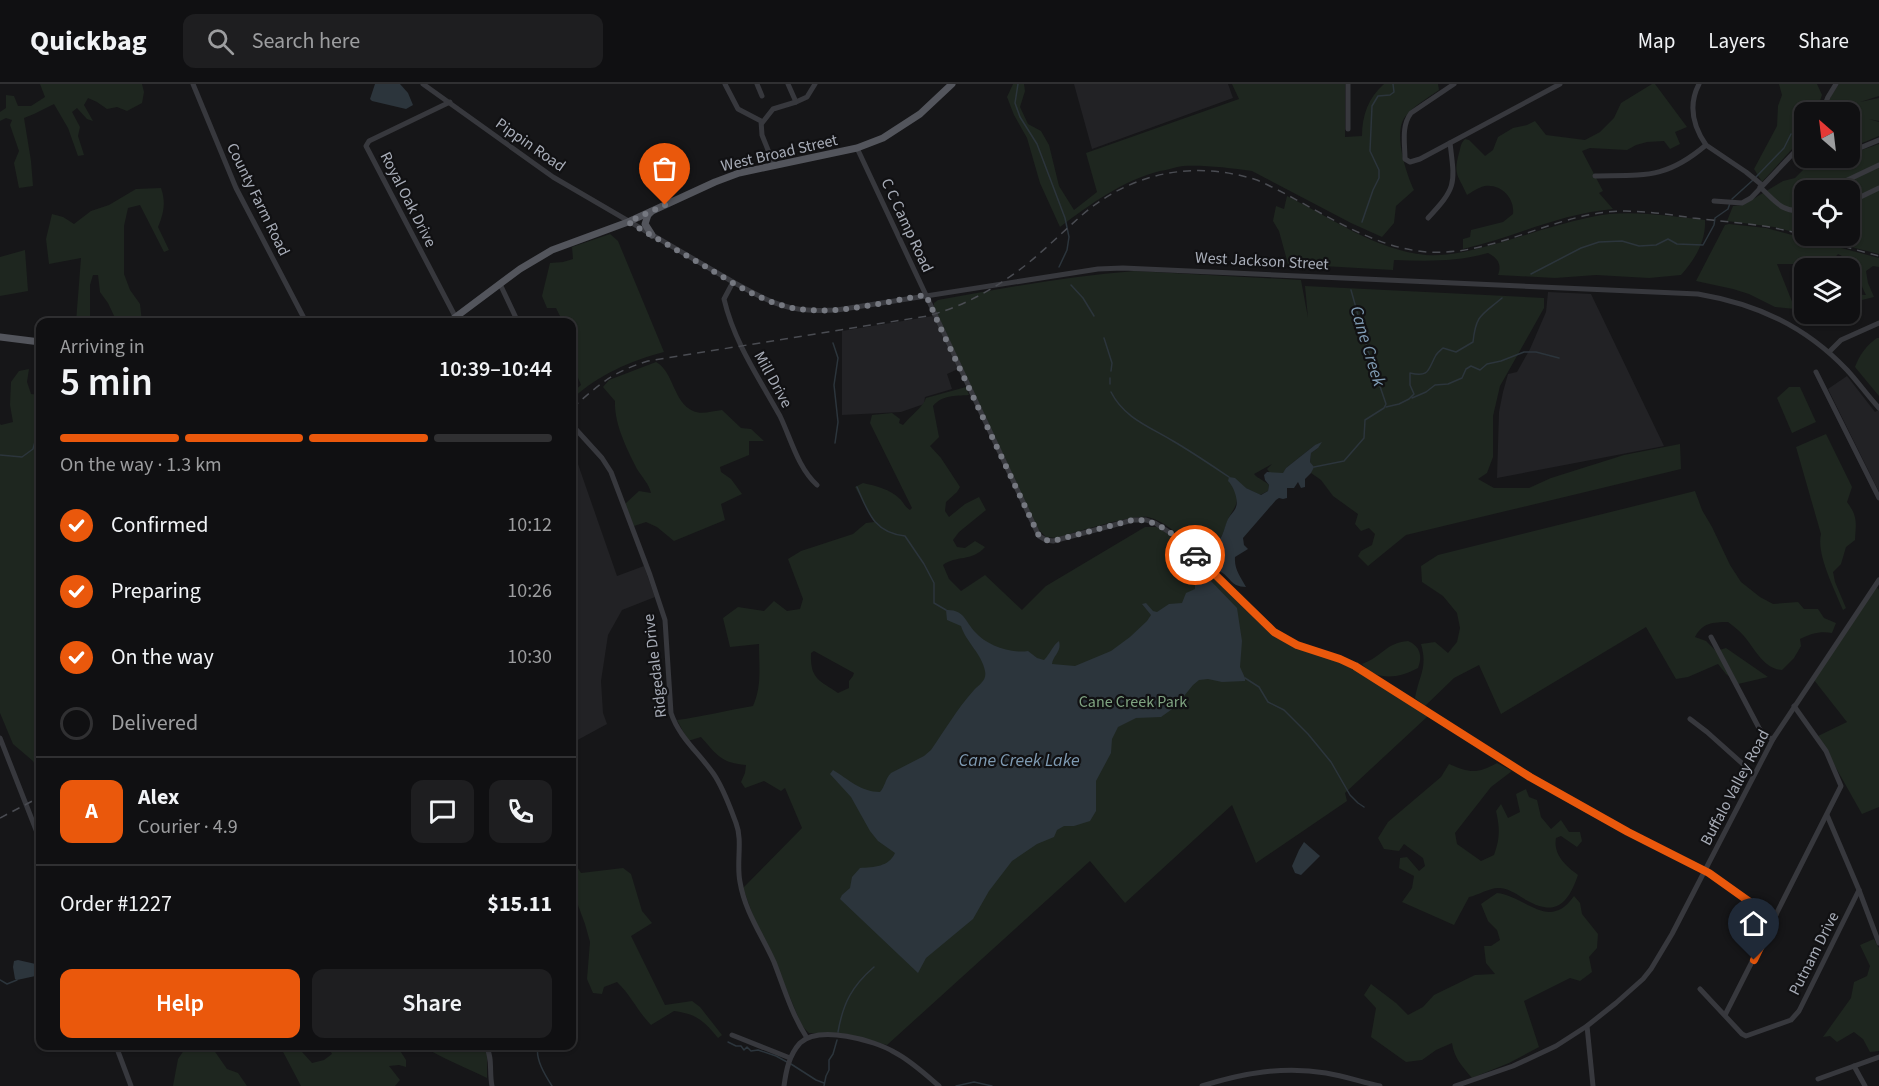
<!DOCTYPE html>
<meta charset="utf-8">
<style>
:root{--surface:#101012;--page:#1e1e20;--text:#f1f3f6;--muted:#9c9d9f;--line:#303032;--accent:#ea580c}
body{margin:0;font-family:"Source Sans 3",sans-serif;background:var(--page);color:var(--text);height:100vh;display:flex;flex-direction:column;font-size:22px;white-space:nowrap}
*{box-sizing:border-box;margin:0}
p{font-size:20px;color:var(--muted)}
.icon{flex:none;width:33px;height:33px;fill:none;stroke:currentColor;stroke-width:2;stroke-linecap:round;stroke-linejoin:round}
.map{position:relative;flex:1;overflow:hidden}
.sheet{position:absolute;left:36px;top:234px;width:540px;height:732px;display:flex;flex-direction:column;background:var(--surface);border-radius:12px;box-shadow:0 2px 4px #0004,0 0 0 2px var(--line)}
.sheet>*{flex:none}
.needle{width:39px;rotate:332deg}
.buttons{position:absolute;left:1794px;top:18px;display:grid;gap:12px}
.buttons a{display:grid;place-items:center;width:66px;height:66px;border-radius:12px;background:var(--surface);box-shadow:0 2px 4px #0004,0 0 0 2px var(--line);font-size:30px}
.pin{position:absolute;display:grid;place-items:center;width:51px;height:51px;color:#fff;margin:-62px -26px;border-radius:50% 50% 50% 0;rotate:-45deg;box-shadow:0 0 6px #0007}
.pin .icon{rotate:45deg}
.courier{position:absolute;display:grid;place-items:center;width:60px;height:60px;margin:-30px;border:4px solid #ea580c;border-radius:50%;background:#fff;color:#222;box-shadow:0 2px 8px #0007}
.head em{font-style:normal;font-weight:600}
.head div{display:flex;flex-direction:column-reverse}
.head{display:flex;align-items:center;justify-content:space-between;height:102px;padding:0 24px}
h1{font-size:39px;font-weight:600;line-height:45px}
.bar{display:grid;grid-template-columns:repeat(4,1fr);gap:9px 6px;align-content:center;height:72px;padding:0 24px}
.bar i{height:8px;border-radius:4px;background:var(--line)}
.bar .on{background:var(--accent)}
.bar p{grid-column:span 4}
.line{display:flex;align-items:center;gap:15px;padding:0 24px;border-top:2px solid var(--line)}
.line div{flex:1}
.round{display:grid;place-items:center;flex:none;width:63px;height:63px;border-radius:12px;background:var(--page)}
ol{padding:0 24px;list-style:none}
li{display:flex;align-items:center;gap:18px;height:66px}
li p{margin-inline-start:auto}
li .icon{padding:6px;border-radius:50%;background:var(--accent);color:#fff;stroke-width:4}
li:last-child{color:var(--muted)}
li i{width:33px;height:33px;border:3px solid var(--line);border-radius:50%}
.cta{display:flex;gap:12px;margin-top:auto;padding:12px 24px}
.cta a{flex:1;height:69px;border-radius:12px;background:var(--accent);color:#fff;font-size:24px;font-weight:600;line-height:69px;text-align:center}
.cta a+a{background:var(--page);color:var(--text)}
header{display:flex;align-items:center;gap:36px;box-sizing:border-box;height:84px;padding:0 30px;background:var(--surface);border-bottom:2px solid var(--line)}
header strong{font-size:28px}
nav{display:flex;gap:33px;margin-inline-start:auto;font-size:21px}
.search{width:420px;height:54px;background:var(--page);display:flex;align-items:center;gap:15px;box-sizing:border-box;padding:0 21px;border-radius:12px;color:var(--muted);font-size:22px}
.map>svg:first-child{display:block}
.built{fill:#222225}
.green{fill:#1e261f;fill-rule:evenodd}
.water{fill:#2c353c}
.lines{fill:none;stroke-linecap:round;stroke-linejoin:round}
.stream{stroke:#2c353c;stroke-width:1.5}
.minor{stroke:#37383d;stroke-width:5}
.major{stroke:#53555c;stroke-width:7}
.rail{stroke:#4a4c52;stroke-width:1.5;stroke-dasharray:8 6;stroke-linecap:butt}
.done{stroke:#757880;stroke-width:6;stroke-dasharray:0 10.8}
.route{stroke:#ea580c;stroke-width:8}
.labels{text-anchor:middle;stroke-width:4.5;stroke-linejoin:round;paint-order:stroke}
.street-label{font-size:16px;fill:#a8adb8;stroke:#111113}
.park-label{font-size:16px;fill:#7fa381;stroke:#111113}
.water-label{font-size:18px;font-style:italic;fill:#7f9bb3;stroke:#111113}
</style>
<header>
<strong>Quickbag</strong>
<div class="search"><svg class="icon" aria-label="search" viewBox="0 0 24 24"><circle cx="10" cy="10" r="6"/><path d="M15 15l6 6"/></svg>Search here</div>
<nav><a>Map</a><a>Layers</a><a>Share</a></nav>
</header>
<div class="map">
<svg width="1879" height="1002" viewBox="0 0 1879 1002">
<rect width="100%" height="100%" fill="#161618"/>
<g class="built">
<path d="M1074,0H1228L1233,14L1092,65Z"/>
<path d="M1548,208L1591,210L1664,362L1497,394L1499,328L1503,308L1508,290L1517,288L1530,265L1546,228Z"/>
<path d="M933,232L958,285L947,290L952,305L925,313L924,320L901,328L842,331V247Z"/>
<path d="M1847,292L1875,328L1879,326V408L1828,305Z"/>
<path d="M572,363L617,492L644,482L655,513L622,526L608,551L601,597L603,629L607,640L572,659Z"/>
</g>
<g class="green">
<path d="M40,0H142L144,8L142,19L127,27L117,23L107,25L97,18L88,14L84,21L93,37L87,35L77,24L72,28L80,43L78,52L84,71L78,72L68,44L54,20L34,30L24,34L31,77L33,102L19,104L14,79L19,67L10,41L12,36L6,34L0,37V28L6,24V11L14,12L18,22H31L45,13Z"/>
<path d="M1013,0H1024L1025,7L1020,23L1028,40L1041,47L1049,61L1059,102L1074,126L1097,108L1086,69L1239,15L1232,0H1345V53L1362,52C1362,32 1368,14 1384,0H1438L1439,6C1428,14 1413,22 1405,33C1393,49 1406,89 1414,106L1396,122L1394,139L1382,153L1351,139L1252,87C1230,84 1205,81 1183,82C1175,83 1168,86 1160,87C1122,97 1092,119 1060,143L1040,99L1027,54L1014,31L1007,13Z"/>
<path d="M1652,0H1655L1687,43L1675,48L1680,60L1670,65L1664,57L1647,58L1636,61L1627,66L1590,64L1582,67L1603,107L1599,109L1613,125C1558,130 1515,153 1463,165V155L1470,153L1471,146L1503,138L1513,130C1515,115 1502,100 1485,102C1479,103 1472,108 1467,111C1458,91 1453,91 1459,69C1461,63 1460,60 1465,55L1469,56L1485,72L1493,66L1498,53L1513,44L1527,41L1535,37L1546,51L1585,56L1600,48L1614,34L1621,19Z"/>
<path d="M1779,0H1817L1822,11L1816,28H1804V50L1803,53L1762,98L1754,85L1777,42L1778,22L1782,11Z"/>
<path d="M1839,0H1879V12L1860,18L1879,14V37L1869,35L1879,38V52L1850,64V28H1843L1838,22L1829,17L1831,12Z"/>
<path d="M1879,60V170L1807,152H1850V106H1804V151L1774,143L1727,137L1733,122L1743,121L1783,97L1795,94L1806,83L1822,74H1850V70Z"/>
<path d="M161,104C166,118 164,129 158,143L169,166L164,168L140,121L128,124L124,142V190L130,206L140,220L142,238H115L116,236L108,219L100,208L98,191H93L90,201V234L95,238H76L81,174L49,180L46,155L52,130L63,133L74,140L91,127L109,121L136,105Z"/>
<path d="M1287,112C1332,134 1375,166 1426,171C1442,172 1460,169 1476,165C1515,156 1551,141 1591,133C1628,125 1667,132 1705,136C1706,158 1695,175 1681,191L1649,194L1596,191L1555,194L1498,191C1502,181 1498,174 1488,169C1457,178 1427,177 1394,176L1393,186L1288,180L1279,147L1273,137L1276,122L1284,125Z"/>
<path d="M1729,140L1766,144L1879,174V183L1873,182L1866,187L1868,199L1874,213L1850,219V210L1866,211C1859,197 1853,176 1838,170L1833,176L1834,184C1822,185 1817,181 1809,173L1802,174L1799,180H1777L1795,225L1775,223L1749,210L1733,205L1696,197L1725,141Z"/>
<path d="M610,150L618,157L664,268C630,277 598,291 572,315V309L581,301L572,279V238H563L556,224H547L542,212L550,179L563,178L573,175L572,163Z"/>
<path d="M25,166L28,207L0,212V173Z"/>
<path d="M1135,187L1301,196L1308,234L1305,202L1544,214V224L1500,302L1493,332V373L1487,389L1478,395L1494,404H1529L1551,394L1624,371L1680,360L1681,385L1406,451L1368,482L1358,472L1361,467L1372,461L1375,450L1369,444L1361,447L1355,440L1358,430L1333,412L1321,396L1311,389L1313,383L1310,378L1311,369L1318,364L1315,361L1286,384L1284,389H1270L1267,385L1272,380L1254,390C1258,395 1264,396 1269,401L1268,407L1260,411L1246,404L1237,414C1237,424 1231,427 1228,436C1222,449 1226,449 1214,461L1213,483L1197,462L1195,464C1181,453 1165,437 1148,433C1133,430 1073,449 1056,454L1046,453L1038,445L934,223V219L938,216C1004,204 1069,192 1135,187Z"/>
<path d="M1877,254H1879V312L1855,283C1860,270 1866,262 1877,254Z"/>
<path d="M656,278C674,288 673,318 693,327C701,331 713,327 722,326L741,344L751,345L764,357H749V371L720,383L721,388L731,395L742,410L721,420L725,436L674,457L657,443L646,438L634,442L625,420L639,407L651,409C649,400 642,393 637,385C627,365 614,340 615,317L603,303L609,296Z"/>
<path d="M29,285L27,298L31,310L40,311V691L33,677L13,660L0,629V340L1,341L13,338L10,321L11,298L19,287Z"/>
<path d="M966,303L969,311C955,312 942,311 933,322L939,353L930,362L941,374L960,403L957,408L946,418L945,427L949,433L965,420L979,413L986,426L959,448L953,456L957,463L965,464L975,457L985,463C972,478 956,471 943,481L949,495L961,507L985,491L1022,526L1046,502L1145,443H1159L1175,454L1260,539L1277,553L1297,563L1348,580L1428,632L1345,709L1347,717L1256,779L1232,721L1125,819L1090,777L887,961L851,951L809,949L802,942L771,869L755,837L743,804L802,744L785,704L781,707L764,697L745,704L741,698L745,689L746,681C721,679 717,671 701,653L688,657L677,636C702,633 727,626 753,622C762,602 759,583 759,560L730,563L723,534L738,523L764,527L774,517L787,527L800,525L803,515L788,475L801,467L853,450L866,439L874,438L855,403L863,399C876,402 890,405 900,415C904,419 905,423 910,426L912,424L870,339L872,331L892,329L900,335L899,339L903,341C910,332 923,323 926,314ZM814,567L854,589L853,592L849,597V604L838,609C819,596 810,595 811,569Z"/>
<path d="M1789,303H1800L1816,338L1792,349L1777,314Z"/>
<path d="M1826,350L1852,403L1847,418C1858,433 1856,438 1855,456L1846,463L1841,480L1833,488L1835,498L1846,524L1843,526C1835,506 1816,470 1821,450L1796,363Z"/>
<path d="M1695,407L1702,426L1712,443L1730,481L1741,498L1760,513L1773,520L1798,518L1804,525H1818L1824,534L1836,539L1832,549C1819,547 1811,550 1800,555L1801,562L1794,574L1782,586C1763,585 1754,563 1743,551C1739,546 1733,542 1728,538C1713,538 1702,539 1695,553L1706,557L1716,567L1726,564L1768,593L1738,600L1726,590L1718,580L1688,593L1676,595L1646,543L1501,630L1479,581L1454,594L1425,622L1415,614C1419,591 1428,584 1421,560L1435,558L1448,569L1457,558L1460,544L1457,529L1443,512L1422,498L1421,482L1438,471Z"/>
<path d="M1877,503L1879,506V723L1862,730L1818,652L1847,638L1814,596Z"/>
<path d="M1408,557C1420,562 1423,572 1418,584C1399,594 1377,598 1362,580C1382,573 1385,559 1408,557Z"/>
<path d="M1497,679L1512,687L1491,703L1455,749L1457,760L1481,777L1494,771C1500,755 1500,744 1496,727L1501,720L1508,734L1520,728L1516,710L1526,705L1529,713L1537,716L1541,733L1551,745L1561,736L1569,748H1580L1582,757L1577,763L1561,752L1556,754C1553,771 1566,782 1578,791C1568,820 1556,833 1526,816C1518,811 1510,805 1500,804C1490,803 1479,811 1469,813L1454,841L1402,818L1412,804L1414,792L1399,784L1400,774L1407,773L1419,787L1425,782L1423,774L1404,760L1399,767L1384,765L1378,754L1388,738L1441,693L1449,680C1470,689 1477,690 1497,679Z"/>
<path d="M572,775L581,789L623,784L631,790L642,827L652,839L631,852L665,921L692,917L700,923L722,951L718,954C704,937 697,930 674,927L651,941C638,928 631,911 617,898L604,903L602,910L593,909L587,895L590,858L585,840L572,805Z"/>
<path d="M1497,809C1526,812 1549,848 1574,812L1580,819L1582,830L1598,850L1597,864L1589,873L1592,888L1580,897L1570,894L1524,917L1539,963L1509,979L1472,994C1462,982 1454,974 1452,959L1436,966L1422,976L1406,978L1371,953L1376,924L1364,911L1371,900L1396,919L1408,931L1423,923L1434,911L1475,891L1495,890L1486,879L1484,862H1491L1500,856L1497,846L1488,837L1481,820Z"/>
<path d="M1874,855L1879,864V967L1870,968L1863,955L1854,948L1837,958L1830,952L1823,953L1851,914L1854,898L1867,892L1870,882L1860,861Z"/>
<path d="M187,962H211L227,985L238,989L247,1002H173L178,975Z"/>
<path d="M280,962H302V968L312,979L324,976L332,970L328,962H397L406,976V983L399,981L389,982L400,996L395,1002H301Z"/>
<path d="M423,962H482L487,970V994C465,983 443,975 423,962Z"/>
</g>
<g class="water">
<path d="M375,0H400L408,9L413,21L406,25L372,17L370,15Z"/>
<path d="M1322,358L1318,364L1311,369L1310,378L1314,383L1311,389L1305,395V403L1301,404L1298,398L1294,404H1287V414L1283,415L1279,414L1276,416L1243,454L1244,461L1248,465L1235,473C1234,486 1241,493 1246,503C1242,503 1239,502 1236,501C1227,496 1219,476 1209,495L1237,524L1242,557L1240,583L1245,594V597L1222,598L1208,595L1199,596L1193,601L1175,623L1161,633L1136,634L1118,643L1112,655L1111,669L1096,697V727L1090,737L1074,742H1064L1057,746L1054,753L1037,760L1012,777L989,807L973,835L926,874L918,889L840,815L842,811L850,804L852,793L860,784C874,783 889,783 895,769L878,757L870,747L851,713L830,690L833,686C848,695 861,708 880,708C885,703 885,695 891,689L924,672L931,666C945,646 957,625 974,606C980,600 987,596 985,587C982,570 966,558 961,542L947,536L946,526C964,525 965,537 975,548C986,561 1011,570 1028,567L1037,574L1044,576C1050,570 1053,561 1059,557C1062,568 1053,571 1052,580L1075,582L1111,567L1130,553L1147,537L1151,531L1142,520L1146,519L1153,527L1157,528L1169,520L1182,519L1186,509L1195,505V496C1205,492 1213,489 1213,477L1208,472L1206,464C1225,456 1221,451 1228,435C1230,431 1235,427 1236,423C1239,416 1233,401 1228,397L1229,393L1235,394L1246,404L1261,411L1268,407L1269,401L1265,396L1264,391L1267,388L1283,389L1286,384L1315,361Z"/>
<path d="M1304,758L1320,772L1301,791L1295,789L1292,782L1299,766Z"/>
<path d="M18,876L40,881V891L17,896L15,895L13,883L14,877Z"/>
</g>
<g class="lines">
<g class="stream">
<path d="M1018,0L1015,19L1020,33L1037,60L1065,134L1069,153L1067,166L1059,183"/>
<path d="M1756,93L1784,64L1791,50"/>
<path d="M1732,115L1753,96"/>
<path d="M1362,138L1373,106L1379,94V86L1370,67L1372,22L1378,12L1390,11L1394,8L1393,0"/>
<path d="M1531,190L1581,164L1599,158L1622,157L1639,162L1656,161L1668,155L1677,160L1703,161L1714,141L1715,134L1728,125L1730,119"/>
<path d="M1071,201L1083,214L1094,232"/>
<path d="M1104,254L1112,279L1111,287"/>
<path d="M833,259L838,274L834,301L838,338L835,359"/>
<path d="M1110,294V300"/>
<path d="M1111,308C1124,334 1150,343 1173,357C1192,368 1211,381 1229,393"/>
<path d="M1412,314L1426,308L1435,301L1448,300L1462,294L1466,285L1471,282L1480,286L1487,280L1501,277L1524,268H1536L1559,274"/>
<path d="M1386,323L1399,320L1409,315L1414,310L1410,301V289C1430,294 1428,285 1436,271C1438,268 1441,266 1443,264L1456,268L1473,258C1476,230 1482,231 1502,214"/>
<path d="M0,371L22,373L33,365L37,350L36,340L40,338"/>
<path d="M1314,383L1344,377L1364,354L1365,336L1384,324L1386,320L1368,267L1351,206"/>
<path d="M857,403C868,428 874,449 905,452L924,480L934,499V519L946,526"/>
<path d="M1245,594L1259,603L1268,618L1284,626L1308,650L1331,678L1350,711L1358,719L1364,723"/>
<path d="M0,896L7,900L17,896"/>
<path d="M838,948C843,919 852,902 874,883"/>
<path d="M728,958L736,962H741L744,966L747,963L751,967L758,966L776,972L787,978"/>
<path d="M538,962C535,975 545,991 552,1002"/>
<path d="M791,980L816,996L824,999"/>
<path d="M824,1002L826,992L829,986V976L833,970L837,956"/>
<path d="M956,1002L974,998L992,1002"/>
</g>
<g class="minor">
<path d="M193,0L236,104L306,238"/>
<path d="M423,0L553,93L733,198C757,211 780,225 808,226C818,227 827,226 837,226L1098,185L1123,184L1698,210C1757,220 1805,242 1847,286C1858,298 1868,312 1879,324"/>
<path d="M725,0L738,25L761,37L762,51L774,81"/>
<path d="M757,0L762,12"/>
<path d="M788,0L796,18L807,13L815,0"/>
<path d="M1454,0L1411,29C1401,42 1405,60 1405,75L1410,78L1420,75L1560,0"/>
<path d="M1699,0C1688,21 1693,42 1706,61L1746,88L1762,101"/>
<path d="M450,18L369,57L366,62L456,234"/>
<path d="M1822,28L1828,13L1836,0"/>
<path d="M762,39L773,25L796,18"/>
<path d="M1348,45V0"/>
<path d="M857,64L1039,452L1046,456L1053,457L1133,436H1146L1155,439L1172,450L1274,548L1297,561L1340,575L1355,582C1469,657 1586,732 1709,789C1725,797 1738,812 1754,821"/>
<path d="M1850,68L1879,56"/>
<path d="M1595,92C1645,91 1666,95 1706,61"/>
<path d="M1760,103C1775,117 1783,130 1804,126"/>
<path d="M1823,104L1837,101L1879,81"/>
<path d="M1714,117L1742,119L1751,114L1804,58"/>
<path d="M1850,118L1879,104"/>
<path d="M1428,134C1457,103 1455,100 1450,59"/>
<path d="M733,198L724,215C734,258 759,294 780,332C791,355 798,384 817,401"/>
<path d="M500,200L518,238"/>
<path d="M1829,268L1841,256L1879,239"/>
<path d="M1816,288L1879,414"/>
<path d="M572,341L602,374L611,388L650,491L665,536L671,629C679,653 698,668 713,689C723,703 730,723 736,739C743,757 736,779 740,798C745,828 762,851 774,878C784,904 792,931 807,954"/>
<path d="M1711,553L1759,644L1765,652L1773,655"/>
<path d="M1690,635L1707,648L1754,690"/>
<path d="M0,654L40,756"/>
<path d="M1827,731L1859,806L1879,859"/>
<path d="M1772,839L1754,821L1776,831"/>
<path d="M1700,905L1742,950L1746,952L1791,936L1799,927L1859,806"/>
<path d="M1725,931L1841,702L1826,667L1794,622"/>
<path d="M1587,942L1593,1002"/>
<path d="M732,951L790,974"/>
<path d="M116,962L131,1002"/>
<path d="M486,962C493,974 489,988 492,1002"/>
<path d="M1854,982L1865,1002"/>
<path d="M1818,995L1879,973"/>
<path d="M784,1002C786,987 789,971 800,959C819,941 874,956 894,968C910,976 925,990 939,1002"/>
<path d="M1202,1002C1243,989 1283,982 1326,989C1344,992 1362,998 1380,1002"/>
<path d="M1455,1002L1513,982L1556,962L1587,942L1616,919L1643,895L1651,885L1672,850L1773,655L1879,496"/>
</g>
<g class="major">
<path d="M651,128L648,131L645,140L652,151"/>
<path d="M449,238L520,185L552,166L628,138L715,98L739,89L857,64L883,54L920,30L952,0"/>
<path d="M0,253L40,258"/>
</g>
<g class="rail">
<path d="M572,324C600,300 612,288 648,277L927,232C955,225 981,212 1005,196C1033,178 1057,153 1082,131C1132,88 1194,76 1257,96C1309,119 1361,159 1418,167C1484,176 1543,135 1607,128C1636,125 1665,130 1693,134C1718,137 1744,139 1770,143C1806,150 1843,163 1879,172"/>
<path d="M0,734L40,713"/>
</g>
</g>
<g class="lines">
<path class="done" d="M665,121L628,138C653,152 678,167 703,181C735,200 770,224 808,226C847,229 888,217 926,211L941,245L1039,452L1046,456L1053,457L1133,436C1159,435 1177,453 1195,471"/>
<path class="route" d="M1195,471L1274,548L1297,561L1340,575L1355,582L1530,693L1628,748L1709,789L1754,821L1772,839L1754,876"/>
</g>
<g class="labels">
<g class="street-label">
<text transform="translate(531 60) rotate(35)" y="6">Pippin Road</text>
<text transform="translate(779 68) rotate(-13)" y="6">West Broad Street</text>
<text transform="translate(259 115) rotate(64)" y="6">County Farm Road</text>
<text transform="translate(409 115) rotate(63)" y="6">Royal Oak Drive</text>
<text transform="translate(908 141) rotate(65)" y="6">C C Camp Road</text>
<text transform="translate(1262 176) rotate(3)" y="6">West Jackson Street</text>
<text transform="translate(774 295) rotate(61)" y="6">Mill Drive</text>
<text transform="translate(654 582) rotate(-97)" y="6">Ridgedale Drive</text>
<text transform="translate(1734 703) rotate(-62)" y="6">Buffalo Valley Road</text>
<text transform="translate(1813 869) rotate(-63)" y="6">Putnam Drive</text>
</g>
<g class="park-label">
<text x="1133" y="623">Cane Creek Park</text>
</g>
<g class="water-label">
<text transform="translate(1368 262) rotate(73)" y="6">Cane Creek</text>
<text x="1019" y="682">Cane Creek Lake</text>
</g>
</g>
</svg>
<div class="buttons">
<a><svg class="needle" viewBox="-14 -14 28 28"><path d="M0-13l5 13h-10z" fill="#e53935"/><path d="M0 13l5-13h-10z" fill="#9c9d9f"/></svg></a>
<a><svg class="icon" aria-label="locate" viewBox="0 0 24 24"><circle cx="12" cy="12" r="6"/><path d="M12 2v4M12 18v4M2 12h4M18 12h4"/></svg></a>
<a><svg class="icon" aria-label="layers" viewBox="0 0 24 24"><path d="M12 4l9 5-9 5-9-5zM3 14l9 5 9-5"/></svg></a>
</div>
<div class="pin" style="left:665px;top:121px;background:#ea580c"><svg class="icon" aria-label="bag" viewBox="0 0 24 24"><path d="M5 8h14l-1 12H6zM9 8a3 3 0 0 1 6 0"/></svg></div>
<div class="pin" style="left:1754px;top:876px;background:#1f2937"><svg class="icon" aria-label="home" viewBox="0 0 24 24"><path d="M3 11l9-7 9 7M6 9v11h12V9"/></svg></div>
<div class="courier" style="left:1195px;top:471px"><svg class="icon" aria-label="car" viewBox="0 0 24 24"><path d="M5 17H2v-5l4-1 3-4h7l3 4 3 1v5h-3M9 17h6M6 11h13"/><circle cx="7" cy="17" r="2"/><circle cx="17" cy="17" r="2"/></svg></div>
<section class="sheet">
<div class="head"><div><h1>5 min</h1><p>Arriving in</p></div><em>10:39–10:44</em></div>
<div class="bar"><i class="on"></i><i class="on"></i><i class="on"></i><i></i><p>On the way · 1.3 km</p></div>
<ol>
<li><svg class="icon" aria-label="check" viewBox="0 0 24 24"><path d="M5 12l5 5 9-10"/></svg>Confirmed<p>10:12</p></li>
<li><svg class="icon" aria-label="check" viewBox="0 0 24 24"><path d="M5 12l5 5 9-10"/></svg>Preparing<p>10:26</p></li>
<li><svg class="icon" aria-label="check" viewBox="0 0 24 24"><path d="M5 12l5 5 9-10"/></svg>On the way<p>10:30</p></li>
<li><i></i>Delivered</li>
</ol>
<div class="line" style="height:108px"><b class="round" style="background:var(--accent);color:#fff">A</b><div><b>Alex</b><p>Courier · 4.9</p></div><a class="round"><svg class="icon" aria-label="chat" viewBox="0 0 24 24"><path d="M4 5h16v11H9l-5 4z"/></svg></a><a class="round"><svg class="icon" aria-label="phone" viewBox="0 0 24 24"><path d="M5 4h4l2 5-3 2q2 4 5 5l2-3 5 2v4C11 20 4 13 5 4z"/></svg></a></div>
<div class="line" style="height:78px"><div>Order #1227</div><b>$15.11</b></div>
<div class="cta"><a>Help</a><a>Share</a></div>
</section>
</div>
